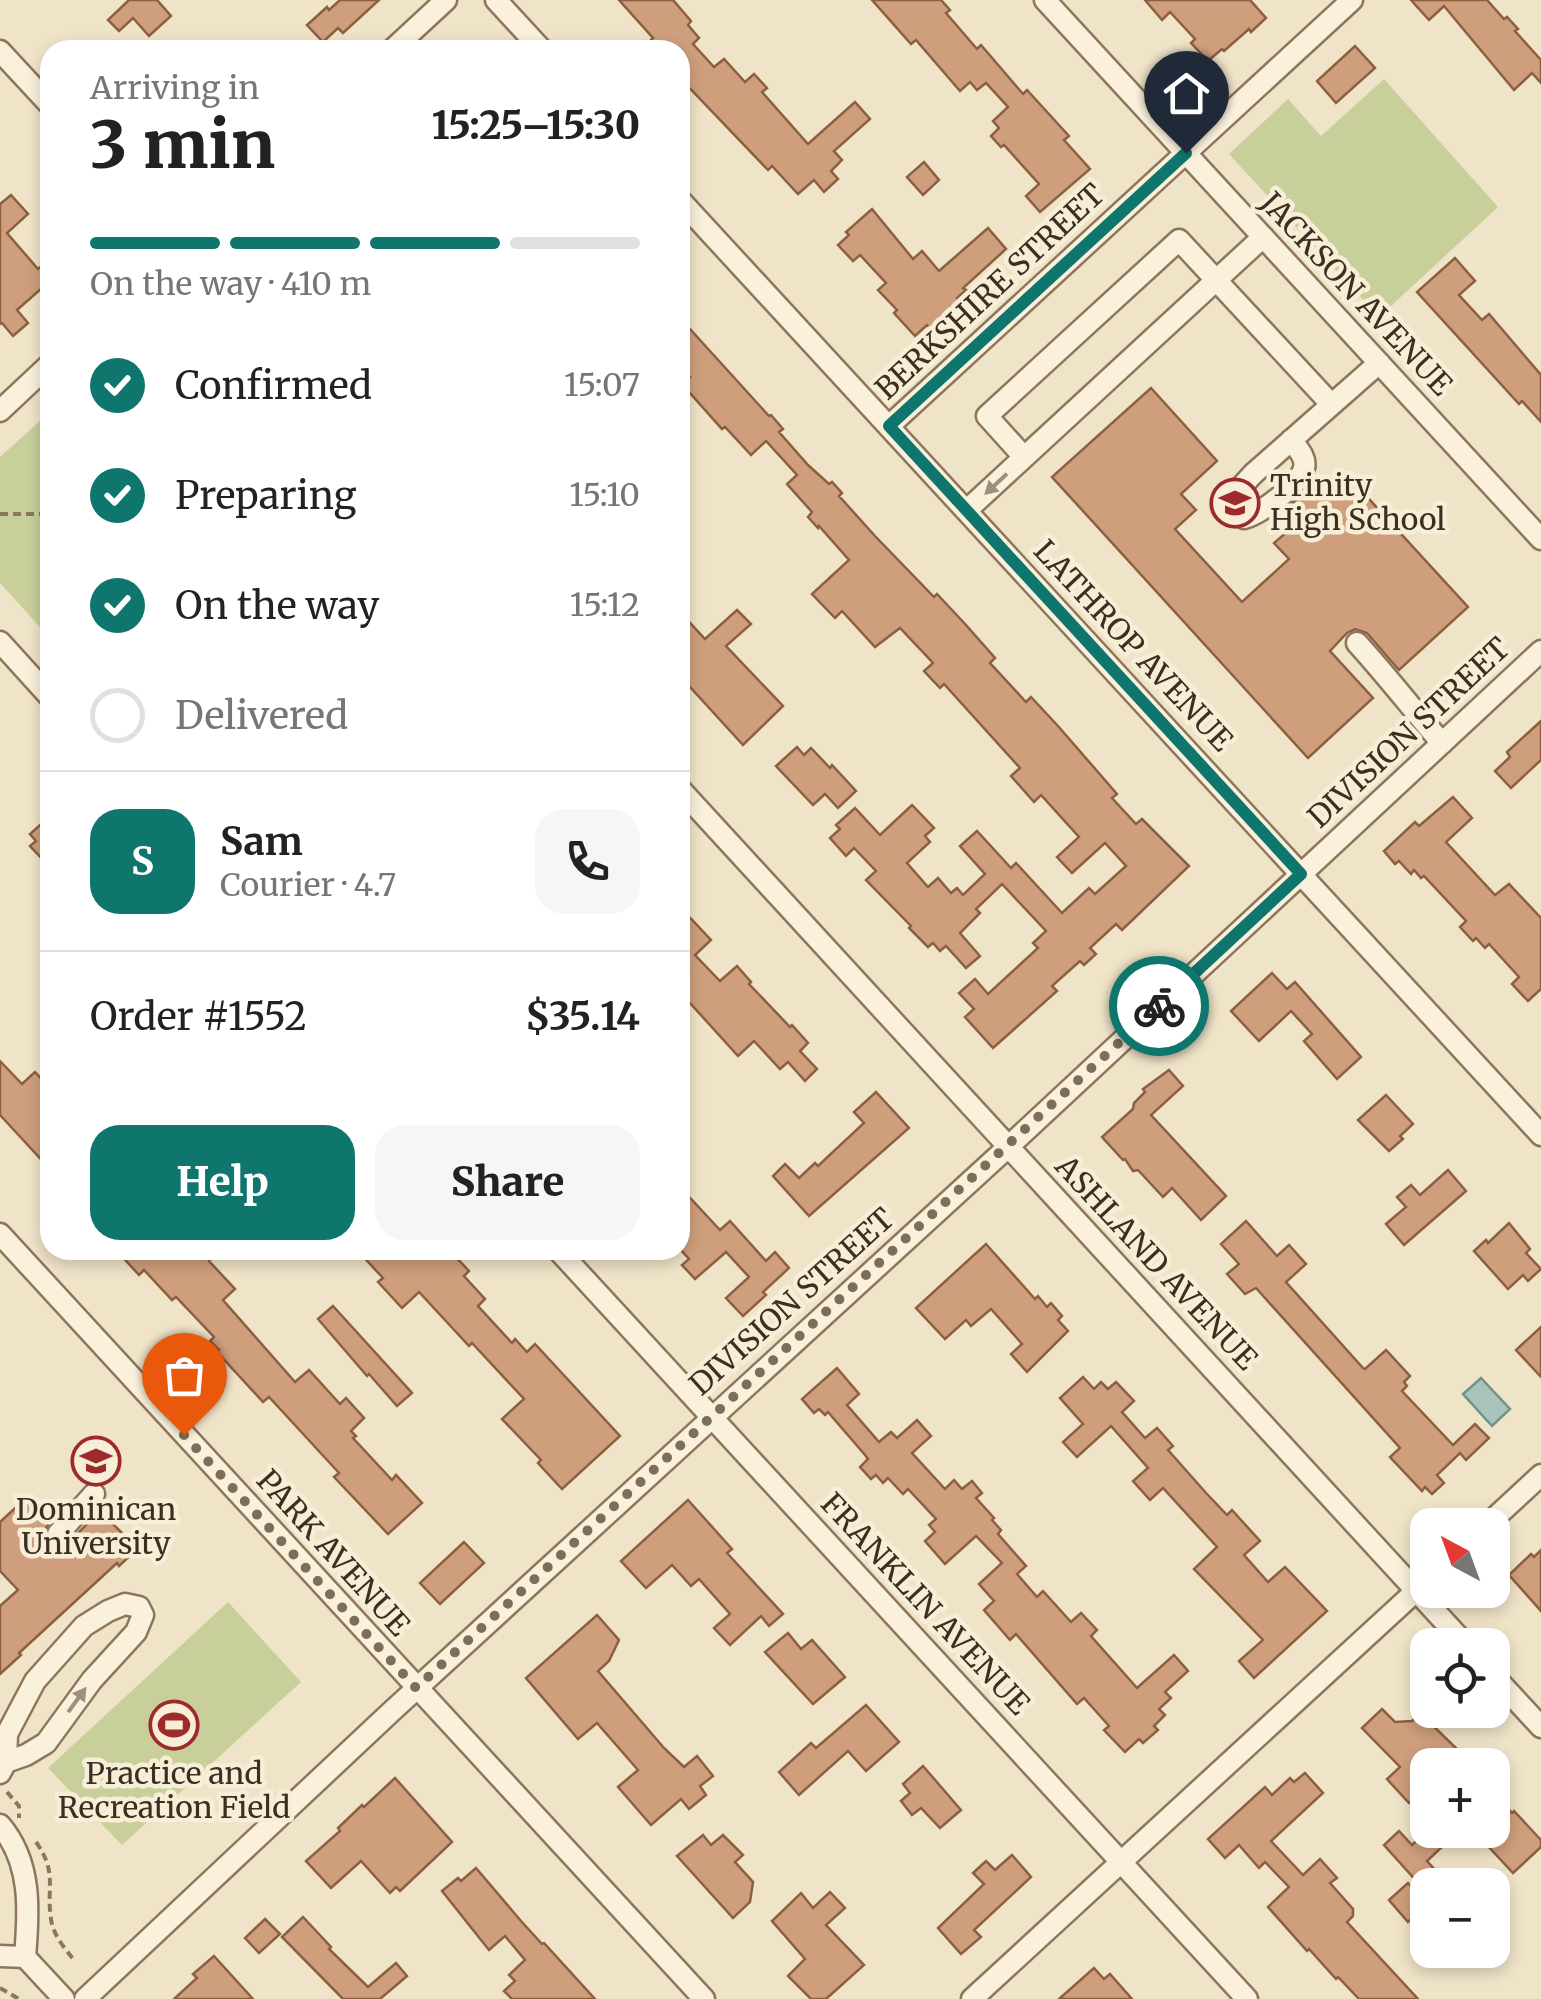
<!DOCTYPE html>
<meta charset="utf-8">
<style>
:root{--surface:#fff;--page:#f6f6f6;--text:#222;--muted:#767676;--line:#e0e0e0;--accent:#0f766e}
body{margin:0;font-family:Merriweather,serif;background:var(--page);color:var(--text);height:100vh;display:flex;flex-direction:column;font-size:38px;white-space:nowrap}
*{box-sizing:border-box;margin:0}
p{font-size:32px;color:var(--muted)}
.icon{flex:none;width:55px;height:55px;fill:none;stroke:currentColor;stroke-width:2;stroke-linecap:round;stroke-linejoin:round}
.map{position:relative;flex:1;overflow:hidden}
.side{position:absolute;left:40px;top:40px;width:650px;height:1220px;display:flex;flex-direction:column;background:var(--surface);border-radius:30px;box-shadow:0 5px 15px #0003}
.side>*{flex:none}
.needle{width:65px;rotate:319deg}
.controls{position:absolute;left:1410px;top:1508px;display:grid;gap:20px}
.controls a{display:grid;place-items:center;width:100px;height:100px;border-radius:20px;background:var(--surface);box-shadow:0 5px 15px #0003;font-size:50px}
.pin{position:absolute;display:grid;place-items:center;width:85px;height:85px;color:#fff;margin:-102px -42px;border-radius:50% 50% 50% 0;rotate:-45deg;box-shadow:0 0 10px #0007}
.pin .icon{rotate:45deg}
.courier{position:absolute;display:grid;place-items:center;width:100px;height:100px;margin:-50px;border:8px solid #0f766e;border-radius:50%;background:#fff;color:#222;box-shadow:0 2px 12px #0007}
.head em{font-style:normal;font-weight:800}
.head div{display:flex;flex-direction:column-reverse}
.head{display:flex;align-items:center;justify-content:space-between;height:170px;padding:0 50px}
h1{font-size:65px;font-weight:800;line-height:75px}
.bar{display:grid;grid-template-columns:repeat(4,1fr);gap:15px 10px;align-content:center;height:120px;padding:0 50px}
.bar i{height:12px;border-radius:8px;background:var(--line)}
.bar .on{background:var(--accent)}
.bar p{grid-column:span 4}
.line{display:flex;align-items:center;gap:25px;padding:0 50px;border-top:2px solid var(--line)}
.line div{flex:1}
.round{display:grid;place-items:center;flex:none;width:105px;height:105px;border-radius:30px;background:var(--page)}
ol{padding:0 50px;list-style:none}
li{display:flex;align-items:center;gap:30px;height:110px}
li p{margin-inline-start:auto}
li .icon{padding:10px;border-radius:50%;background:var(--accent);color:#fff;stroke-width:4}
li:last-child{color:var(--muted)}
li i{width:55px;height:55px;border:5px solid var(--line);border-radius:50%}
.button{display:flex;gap:20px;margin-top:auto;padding:20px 50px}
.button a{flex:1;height:115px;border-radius:30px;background:var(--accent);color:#fff;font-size:40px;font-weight:800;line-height:115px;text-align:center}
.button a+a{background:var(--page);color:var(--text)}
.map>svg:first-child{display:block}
.green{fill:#c9cf9b}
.water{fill:#a9c4bc;stroke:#6f938a;stroke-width:2.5}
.building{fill:#cf9f7d;stroke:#8d5f41;stroke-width:2.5}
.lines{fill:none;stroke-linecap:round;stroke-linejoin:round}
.minor-casing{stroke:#8d765c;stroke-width:25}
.path{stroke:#8d765c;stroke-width:4;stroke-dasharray:8 5;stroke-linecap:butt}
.minor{stroke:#faf1dc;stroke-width:20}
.oneway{fill:#9c907e}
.done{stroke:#7c6e5b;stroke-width:10;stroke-dasharray:0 18}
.route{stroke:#0f766e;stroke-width:12}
.labels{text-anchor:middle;stroke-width:9;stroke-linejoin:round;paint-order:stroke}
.street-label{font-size:30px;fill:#3d2e20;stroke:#f7eed8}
.poi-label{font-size:30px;fill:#3d2e20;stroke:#f7eed8}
</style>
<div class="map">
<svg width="1541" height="1999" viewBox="0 0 1541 1999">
<rect width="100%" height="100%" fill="#f0e4c8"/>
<g class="green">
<path d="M1384,79L1498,207L1379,317L1229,154L1288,99L1321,136Z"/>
<path d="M50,412V638L0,583V457Z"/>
<path d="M228,1602L301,1682L122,1845L48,1768Z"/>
</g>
<path class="water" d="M1481,1378L1510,1409L1492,1426L1463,1394Z"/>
<g class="building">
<path d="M129,0H157L171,16L149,36L133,18L119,31L108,20Z"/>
<path d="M340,0H379L343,33L338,28L323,42L307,25L327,7L329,10Z"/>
<path d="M619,0H673L691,21L688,25L699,38L693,44L714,67L724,59L745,82L754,74L767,88L762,92L808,144L855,102L870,119L834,151L842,160L831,171L838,179L824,192L814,180L798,194L772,166L768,170L680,78V50H660L651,40L653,38Z"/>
<path d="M872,0H941L950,10L946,13L977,49L981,45L1023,94L1027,90L1069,136L1064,140L1090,169L1040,212L1026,196L1039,184L1004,145L1001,147L991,136L999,128L993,121L1008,107L986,83L977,90L970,82L960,91L916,40L911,44Z"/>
<path d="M1145,0H1250L1266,18L1251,32L1249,29L1224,51L1222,49L1208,61L1191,43L1195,39L1170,12L1162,20Z"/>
<path d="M1411,0H1487L1504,19L1507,17L1518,29L1515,31L1541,60V83L1532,73L1514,90L1444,6L1429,20Z"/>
<path d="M1355,46L1375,68L1336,103L1317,81Z"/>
<path d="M924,162L939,180L923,195L907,177Z"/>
<path d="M11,195L28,214L7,233L38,269L50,259V281L17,310L28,323L13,336L2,323L0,324V204Z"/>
<path d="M872,209L913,259L922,251L939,271L988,228L1006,249L963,288L966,290L957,298L961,302L944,318L946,320L933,332L927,325L915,336L894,313L897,310L878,290L886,283L860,255L853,261L838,245L849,235L846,232Z"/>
<path d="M1455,258L1475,281L1459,295L1482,320L1489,314L1541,375V422L1522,401L1519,404L1417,292Z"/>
<path d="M680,318L769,416L771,415L783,429L779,432L808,465L829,484L832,482L842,493L839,496L875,536L934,597L937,594L966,625L995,658L990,663L1026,702L1031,697L1058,726L1117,794L1112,798L1136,824L1142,819L1189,866L1122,930L1116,924L1090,948L1096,954L1084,965L1080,961L1052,986L1057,991L993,1048L965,1017L974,1009L959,993L975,979L988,994L1038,948L1033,943L1046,931L1002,884L976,909L980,913L960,933L980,956L966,968L946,946L940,951L933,943L928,947L909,928L911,926L866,880L876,871L854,848L846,856L830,838L840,829L836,825L855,808L880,835L912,805L934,828L925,836L930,842L907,863L928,887L938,878L951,893L957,888L963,895L985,874L960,846L977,831L1011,868L1016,863L1062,913L1089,888L1095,894L1126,866L1105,843L1072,873L1057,857L1079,837L1041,795L1034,802L1011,776L1020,768L944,684L940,688L924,671L933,663L900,628L875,647L842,611L835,618L812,594L849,560L819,526L818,528L808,517L812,512L787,484L797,475L766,441L751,455L725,427L722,429L682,384L690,377L680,366Z"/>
<path d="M1151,388L1217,461L1181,494L1196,510L1175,529L1242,602L1289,559L1274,543L1294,526L1282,513L1316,481L1328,495L1348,476L1468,607L1399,670L1367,633L1355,629L1347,633L1330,651L1373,698L1308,758L1052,477Z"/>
<path d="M737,610L751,624L726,646L783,706L743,745L680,676V612L705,639Z"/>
<path d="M1541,721V760L1511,788L1495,771L1510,757L1507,752Z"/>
<path d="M797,747L804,755L811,748L830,768L832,765L856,791L838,808L825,794L813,805L776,766Z"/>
<path d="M1453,797L1472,818L1446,842L1495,895L1509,884L1541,918V989L1528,1001L1512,984L1519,977L1489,944L1485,948L1476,938L1473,941L1460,927L1466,921L1424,876L1421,878L1414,870L1411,874L1399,861L1395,864L1384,851L1415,822L1419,826Z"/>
<path d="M50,816V867L30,846L36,841L30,834Z"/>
<path d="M680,907L711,940L695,955L720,981L737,966L751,982L749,984L790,1027L792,1025L808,1043L800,1051L817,1069L805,1081L788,1062L780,1069L754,1041L738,1056L680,992V979L689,971L684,965L680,969Z"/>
<path d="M1272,973L1287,989L1295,982L1361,1057L1337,1079L1304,1041L1312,1034L1291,1011L1259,1041L1231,1011Z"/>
<path d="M0,1061L22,1084L35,1072L50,1088V1169L0,1115Z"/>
<path d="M1169,1070L1183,1086L1151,1115L1226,1196L1201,1220L1172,1188L1163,1197L1138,1170L1133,1171L1125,1159L1123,1160L1102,1137L1133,1109L1134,1103L1145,1092L1143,1089Z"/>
<path d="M876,1092L909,1128L809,1216L773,1176L785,1164L799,1178L815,1163L818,1166L864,1123L854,1112Z"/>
<path d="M1386,1095L1413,1124L1400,1136L1403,1139L1389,1151L1358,1120Z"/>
<path d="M1448,1170L1466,1191L1404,1245L1386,1224L1406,1207L1397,1197L1411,1185L1420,1195Z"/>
<path d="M680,1187L720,1230L730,1221L766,1261L775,1252L789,1268L763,1292L766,1295L743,1316L726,1298L749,1277L726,1252L695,1279L682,1265L689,1259L680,1249Z"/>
<path d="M1246,1221L1277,1256L1289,1245L1306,1264L1286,1282L1363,1368L1365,1369L1386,1350L1410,1376L1404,1382L1407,1386L1402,1391L1453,1445L1475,1424L1489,1438L1466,1460L1460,1453L1437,1475L1444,1483L1432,1494L1425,1487L1422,1491L1390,1457L1400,1448L1256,1288L1245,1294L1227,1274L1239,1264L1221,1244Z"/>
<path d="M1509,1223L1530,1249L1526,1253L1541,1269L1528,1281L1523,1275L1508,1289L1474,1251L1486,1240L1488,1243Z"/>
<path d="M986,1244L1035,1299L1038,1296L1047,1307L1051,1303L1062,1316L1058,1320L1068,1331L1027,1372L1011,1354L1022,1344L991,1309L971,1326L966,1320L945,1339L916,1308Z"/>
<path d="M116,1250H221L209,1261L235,1289L223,1300L295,1382L309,1370L340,1404L346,1398L364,1418L351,1431L356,1436L353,1438L392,1480L396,1475L422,1503L388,1534L334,1477L339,1473L293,1423L269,1397L263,1402L217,1352L219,1350L210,1341L214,1337L176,1297L172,1300L144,1270L139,1275Z"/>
<path d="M357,1250H449L469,1271L464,1276L485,1299L478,1306L512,1343L515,1339L527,1352L535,1344L620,1436L562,1489L538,1463L541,1460L502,1419L524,1399L472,1343L469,1346L419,1292L402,1308L378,1282L383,1278Z"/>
<path d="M333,1306L412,1393L397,1406L369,1374L367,1376L318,1319Z"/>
<path d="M1541,1327V1377L1516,1350Z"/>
<path d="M837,1368L859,1394L847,1405L879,1442L891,1432L897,1438L917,1420L931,1436L912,1453L945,1489L954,1480L962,1489L972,1481L982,1493L976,1498L994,1518L992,1520L1001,1530L998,1534L1026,1566L1017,1574L1037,1597L1043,1591L1071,1622L1081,1613L1097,1630L1091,1636L1137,1688L1174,1655L1188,1671L1165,1692L1171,1698L1159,1709L1165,1715L1154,1726L1158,1730L1143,1743L1139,1739L1125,1752L1104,1730L1109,1726L1084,1698L1077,1704L1016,1634L1010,1640L984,1610L994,1601L979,1584L1002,1563L976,1536L945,1564L925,1541L935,1532L929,1525L936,1519L908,1489L903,1494L888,1478L883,1483L876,1475L871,1479L860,1467L868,1459L865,1455L828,1412L825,1415L819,1409L814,1413L802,1399Z"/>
<path d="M1083,1377L1094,1389L1101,1382L1108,1389L1116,1382L1134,1401L1122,1412L1145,1438L1157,1428L1173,1446L1168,1450L1207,1494L1227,1515L1232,1510L1260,1541L1244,1555L1268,1582L1285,1567L1327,1611L1254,1678L1239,1661L1263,1640L1194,1569L1217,1547L1163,1488L1150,1500L1133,1481L1148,1468L1111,1426L1077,1457L1063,1442L1083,1424L1060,1398Z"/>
<path d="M26,1498L49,1523L45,1530V1537L48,1543L54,1547H61L67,1544L100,1511L135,1546L136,1550L119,1566L117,1563L19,1653L21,1655L0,1674V1606L18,1590L0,1571V1522Z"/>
<path d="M688,1500L732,1549L727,1553L783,1614L769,1626L761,1616L730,1645L714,1628L730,1614L699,1579L691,1586L672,1565L646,1588L621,1561Z"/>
<path d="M464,1542L484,1563L440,1604L420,1583Z"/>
<path d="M1541,1550V1611L1509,1575L1531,1554L1534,1557Z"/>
<path d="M597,1615L619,1640L609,1661L598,1671L664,1748L684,1767L697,1756L713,1776L700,1786L706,1795L689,1809L681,1799L651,1825L618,1787L638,1770L597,1723L578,1739L526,1678Z"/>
<path d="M788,1633L801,1649L812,1640L845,1677L813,1704L765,1652Z"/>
<path d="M866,1705L899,1742L866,1771L848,1751L799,1795L779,1772L811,1743L816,1748Z"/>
<path d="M1382,1709L1395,1722L1412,1721L1420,1713L1459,1751L1443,1765H1428V1786L1409,1803L1387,1779L1400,1767L1362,1728Z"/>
<path d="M923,1766L961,1810L940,1828L921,1808L912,1815L901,1801L910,1793L903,1784Z"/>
<path d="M1305,1773L1323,1793L1271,1841L1303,1875L1320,1859L1337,1878L1330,1883L1353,1909V1916L1347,1922L1418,1999H1359L1338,1977L1336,1979L1309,1949L1307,1951L1268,1907L1289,1887L1265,1862L1259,1868L1239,1845L1225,1858L1208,1839L1265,1787L1272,1795L1290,1778L1294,1782Z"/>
<path d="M395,1778L452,1842L400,1891L396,1887L390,1893L361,1861L331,1888L306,1861L340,1831L338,1828L362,1805L364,1807Z"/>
<path d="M1492,1793L1512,1813L1514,1811L1541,1840V1847L1513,1873L1473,1830H1492Z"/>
<path d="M1428,1830H1460L1427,1861L1449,1885H1420L1384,1845L1399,1831L1412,1845Z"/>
<path d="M703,1835L711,1845L723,1835L743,1855L735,1862L753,1882L750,1902L733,1918L677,1856Z"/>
<path d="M1012,1855L1031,1877L974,1930L981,1937L961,1954L938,1928L984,1884L973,1873L986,1861L995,1870Z"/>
<path d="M476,1868L521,1921L542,1944L544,1943L595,1999H512L504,1991L515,1981L509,1975L525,1960L505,1936L489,1950L442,1891L458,1878L461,1881Z"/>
<path d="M1408,1883L1427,1905L1408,1922L1389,1900Z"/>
<path d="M830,1892L845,1908L826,1925L864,1965L826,1999H811L788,1976L805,1959L772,1921L801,1893L813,1908Z"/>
<path d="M303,1917L331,1947L329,1949L368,1987L396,1963L407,1976L380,1999H343L282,1937Z"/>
<path d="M265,1919L280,1934L259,1953L245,1938Z"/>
<path d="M214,1956L253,1999H174L197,1978L193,1974Z"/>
<path d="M1094,1968L1104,1979L1110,1974L1132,1999H1059Z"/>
</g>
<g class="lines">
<g class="minor-casing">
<g id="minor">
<path d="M496,0L542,50"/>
<path d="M1045,0L1541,539"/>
<path d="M392,50L446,0"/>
<path d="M0,51L50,105"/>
<path d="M680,200L1541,1135"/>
<path d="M0,411L50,364"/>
<path d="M889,426L1352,0"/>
<path d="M1291,440C1297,448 1307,457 1304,468C1301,484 1260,514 1244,518L1236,511L1235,501L1241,487L1253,474L1379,363"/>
<path d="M1024,457L987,416L1179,240L1331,404"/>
<path d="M967,510L1263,237"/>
<path d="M0,642L50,697"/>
<path d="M1357,643C1387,676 1413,710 1442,743"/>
<path d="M680,789L1466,1645"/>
<path d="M0,1234L704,1999"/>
<path d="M558,1250L1247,1999"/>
<path d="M1487,1525L1541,1475"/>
<path d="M58,1534L94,1494"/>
<path d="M1492,1674L1541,1727"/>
<path d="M0,1773L6,1762L7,1734L35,1681L84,1626L108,1611L125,1604L139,1607L143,1615L136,1632L92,1680L46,1743L26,1755L6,1762"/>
<path d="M0,1825C32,1862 29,1911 25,1957L64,1999"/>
<path d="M0,1956L25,1957"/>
<path d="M85,1999L392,1711L1009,1146L1541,651"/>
<path d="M972,1999L1428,1580"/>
</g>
</g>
<g class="path">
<path d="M0,514H50"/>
<path d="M7,1792L19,1806V1818"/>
<path d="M36,1842C58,1873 46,1887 51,1919C53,1935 65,1949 75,1961"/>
<path d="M0,1988L19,1999"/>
</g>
<use href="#minor" class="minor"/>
</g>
<defs><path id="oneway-solid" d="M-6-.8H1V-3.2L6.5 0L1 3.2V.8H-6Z" transform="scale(2.5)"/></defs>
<g class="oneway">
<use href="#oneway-solid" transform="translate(996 484) rotate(137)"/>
<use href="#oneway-solid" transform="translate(77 1700) rotate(-54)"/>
</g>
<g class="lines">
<path class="done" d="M184,1435L416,1688L1159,1006"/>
<path class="route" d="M1159,1006L1301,874L889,426L1186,153"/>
</g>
<defs>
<g id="school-ring" transform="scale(2.5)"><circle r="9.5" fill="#f7eed8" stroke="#9e2a2b" stroke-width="1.5"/><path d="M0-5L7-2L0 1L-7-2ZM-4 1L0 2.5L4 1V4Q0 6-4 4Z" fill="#9e2a2b"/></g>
<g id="university-ring" transform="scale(2.5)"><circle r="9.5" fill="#f7eed8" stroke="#9e2a2b" stroke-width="1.5"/><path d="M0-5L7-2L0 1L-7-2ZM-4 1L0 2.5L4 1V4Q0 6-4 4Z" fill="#9e2a2b"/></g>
<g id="stadium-ring" transform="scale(2.5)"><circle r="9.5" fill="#f7eed8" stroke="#9e2a2b" stroke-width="1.5"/><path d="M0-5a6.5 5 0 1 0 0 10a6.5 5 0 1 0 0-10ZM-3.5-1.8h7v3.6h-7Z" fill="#9e2a2b"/></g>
</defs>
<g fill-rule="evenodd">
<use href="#school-ring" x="1235" y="503"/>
<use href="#university-ring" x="96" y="1461"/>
<use href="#stadium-ring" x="174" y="1725"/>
</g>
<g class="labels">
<g class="street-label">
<text transform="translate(990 292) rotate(-43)" y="10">BERKSHIRE STREET</text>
<text transform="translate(1356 294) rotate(47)" y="10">JACKSON AVENUE</text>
<text transform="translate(1133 646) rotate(47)" y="10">LATHROP AVENUE</text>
<text transform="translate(1409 733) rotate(-43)" y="10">DIVISION STREET</text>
<text transform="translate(1156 1263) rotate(47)" y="10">ASHLAND AVENUE</text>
<text transform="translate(792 1302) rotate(-42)" y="10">DIVISION STREET</text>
<text transform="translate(333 1553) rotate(48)" y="10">PARK AVENUE</text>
<text transform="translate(925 1604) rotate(47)" y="10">FRANKLIN AVENUE</text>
</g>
<g class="poi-label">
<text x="1270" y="496" text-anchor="start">Trinity<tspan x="1270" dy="34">High School</tspan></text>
<text x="96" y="1520">Dominican<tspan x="96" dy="34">University</tspan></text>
<text x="174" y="1784">Practice and<tspan x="174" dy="34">Recreation Field</tspan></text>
</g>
</g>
</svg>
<div class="controls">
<a><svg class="needle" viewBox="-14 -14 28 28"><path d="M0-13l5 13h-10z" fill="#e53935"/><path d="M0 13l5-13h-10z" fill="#767676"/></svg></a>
<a><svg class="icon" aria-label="locate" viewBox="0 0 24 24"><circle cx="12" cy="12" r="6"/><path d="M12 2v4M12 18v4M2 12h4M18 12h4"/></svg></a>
<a>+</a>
<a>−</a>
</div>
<div class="pin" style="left:184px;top:1435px;background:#ea580c"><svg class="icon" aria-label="bag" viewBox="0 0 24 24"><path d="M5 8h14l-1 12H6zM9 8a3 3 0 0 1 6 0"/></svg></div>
<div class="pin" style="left:1186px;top:153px;background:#1f2937"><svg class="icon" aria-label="home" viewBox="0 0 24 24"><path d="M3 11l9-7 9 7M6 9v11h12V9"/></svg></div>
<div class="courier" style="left:1159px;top:1006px"><svg class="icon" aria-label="bike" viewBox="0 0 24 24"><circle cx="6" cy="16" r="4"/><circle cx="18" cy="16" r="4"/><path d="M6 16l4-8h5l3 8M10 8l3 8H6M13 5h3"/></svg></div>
<section class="side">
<div class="head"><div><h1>3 min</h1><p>Arriving in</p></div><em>15:25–15:30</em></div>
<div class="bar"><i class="on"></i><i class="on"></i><i class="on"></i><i></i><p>On the way · 410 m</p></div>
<ol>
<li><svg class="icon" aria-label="check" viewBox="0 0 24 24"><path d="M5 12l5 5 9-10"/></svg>Confirmed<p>15:07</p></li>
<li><svg class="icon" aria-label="check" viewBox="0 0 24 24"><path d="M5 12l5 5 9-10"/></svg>Preparing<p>15:10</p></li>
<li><svg class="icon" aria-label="check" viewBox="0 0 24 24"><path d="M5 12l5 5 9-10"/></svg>On the way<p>15:12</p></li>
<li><i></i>Delivered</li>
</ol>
<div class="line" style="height:180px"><b class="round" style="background:var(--accent);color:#fff">S</b><div><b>Sam</b><p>Courier · 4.7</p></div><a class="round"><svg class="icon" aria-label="phone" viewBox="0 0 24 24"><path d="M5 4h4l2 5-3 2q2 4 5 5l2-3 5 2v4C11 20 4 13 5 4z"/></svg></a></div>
<div class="line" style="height:130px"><div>Order #1552</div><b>$35.14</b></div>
<div class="button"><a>Help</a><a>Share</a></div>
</section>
</div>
